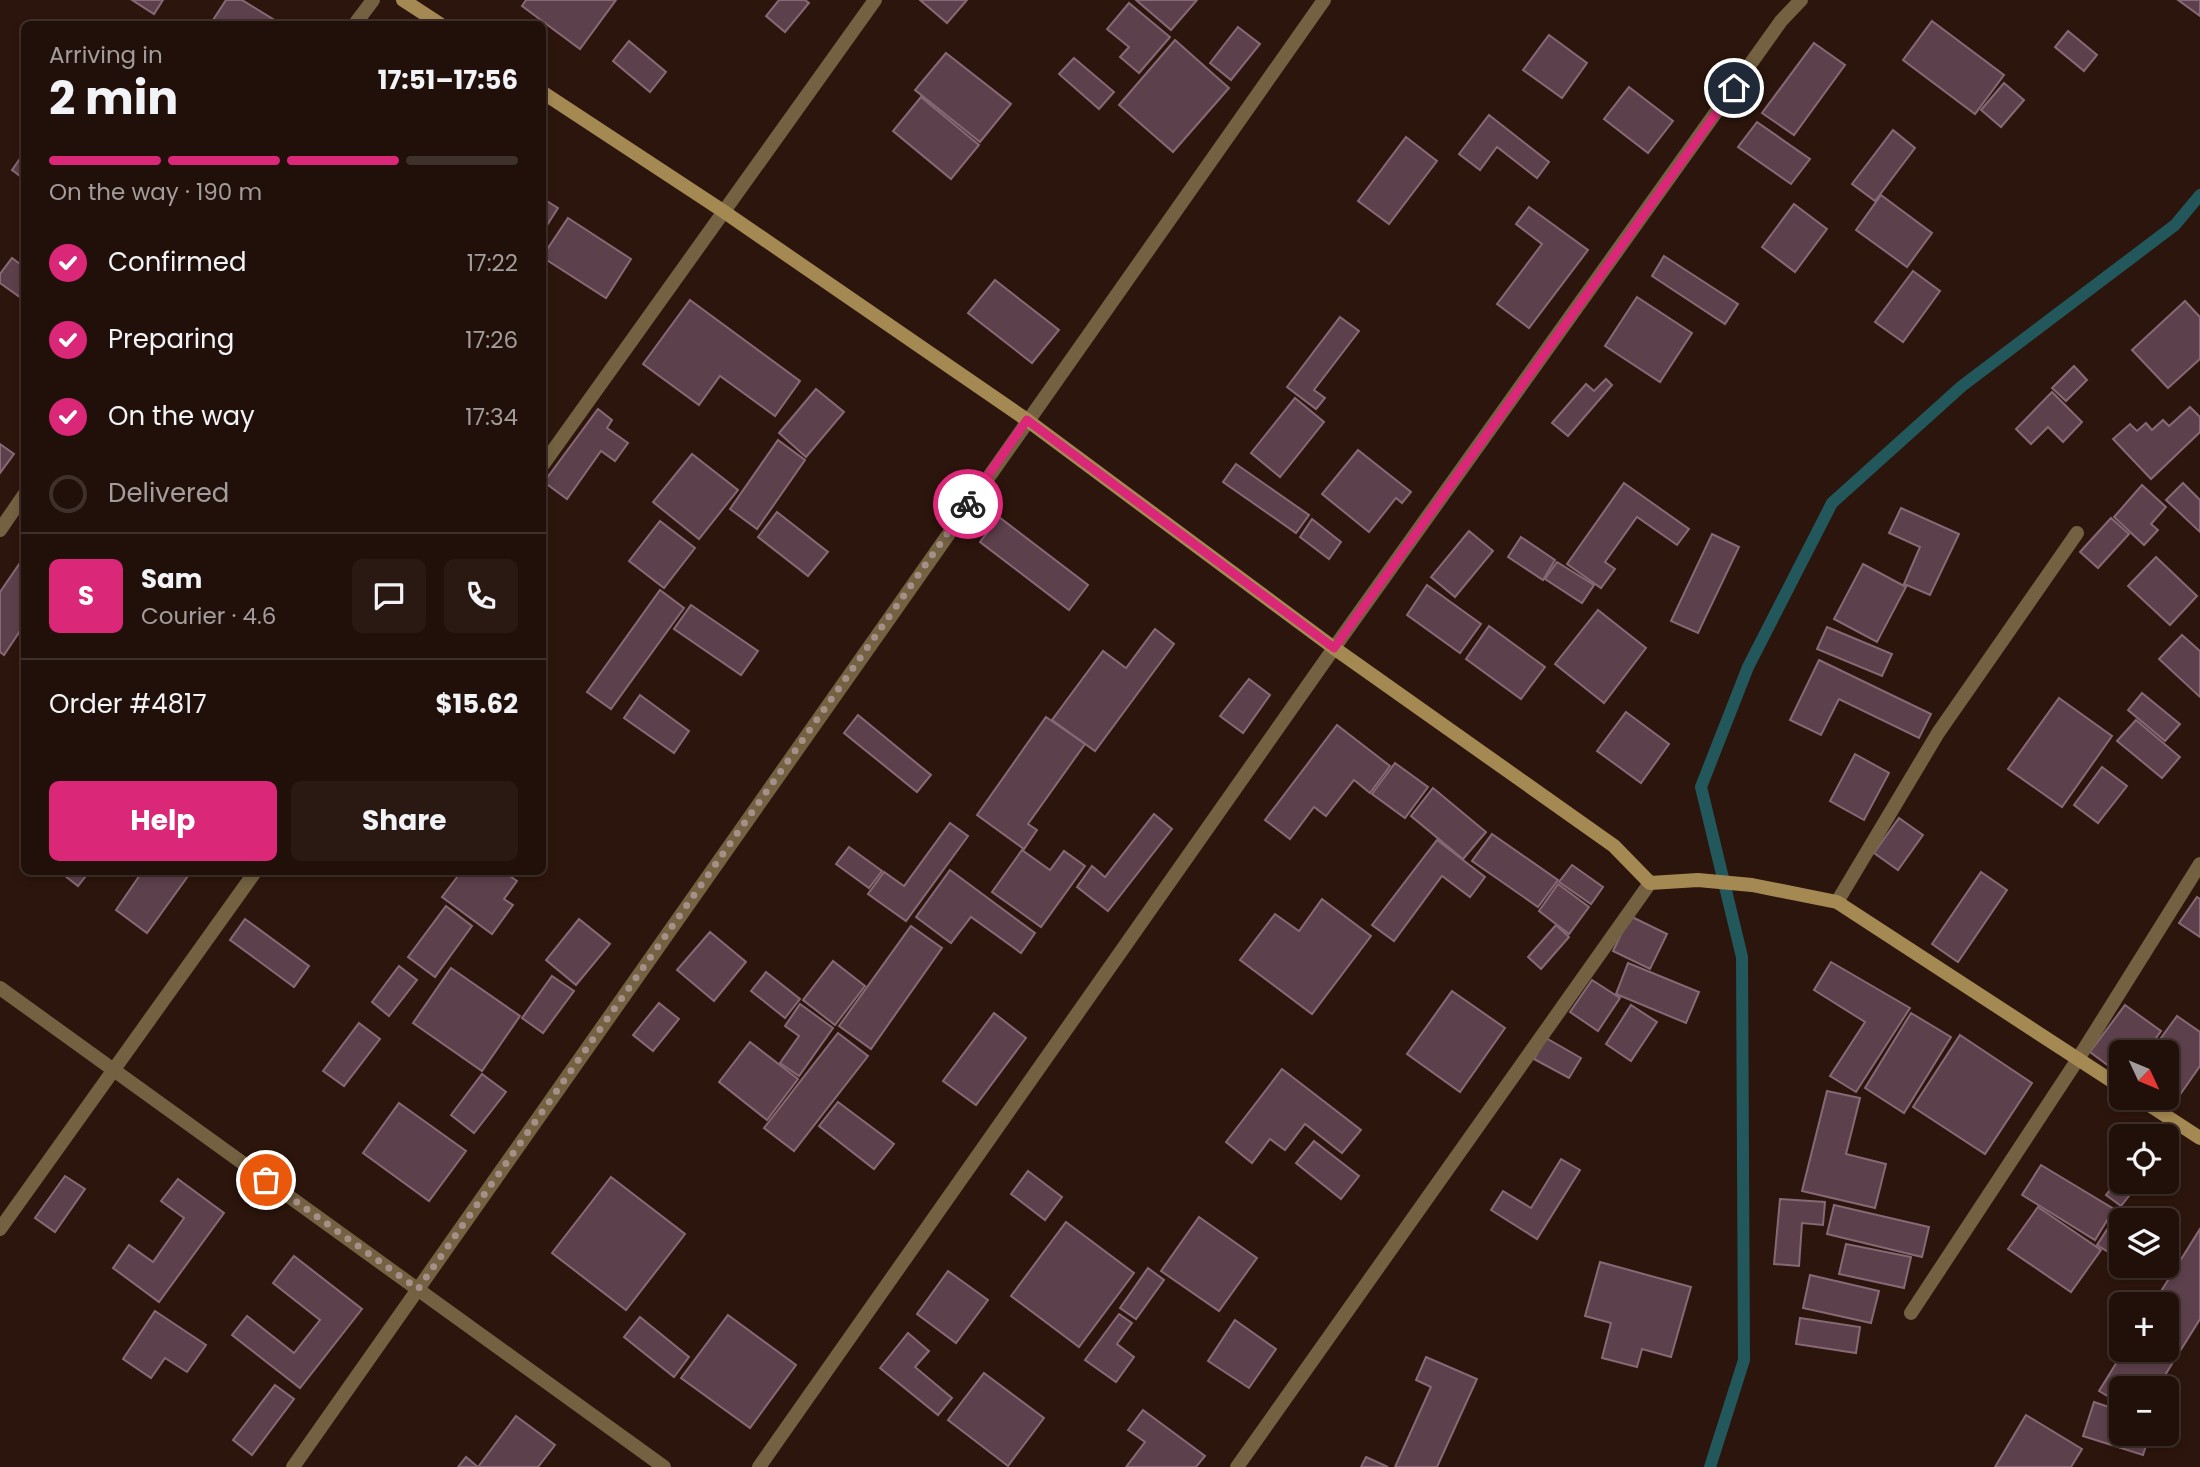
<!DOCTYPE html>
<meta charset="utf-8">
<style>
:root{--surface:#211009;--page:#291912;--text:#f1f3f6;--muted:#a29d9c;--line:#3e302a;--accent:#db2777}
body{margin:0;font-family:Poppins,sans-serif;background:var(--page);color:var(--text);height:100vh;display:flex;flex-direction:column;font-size:26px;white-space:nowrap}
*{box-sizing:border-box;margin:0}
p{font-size:23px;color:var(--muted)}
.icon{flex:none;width:38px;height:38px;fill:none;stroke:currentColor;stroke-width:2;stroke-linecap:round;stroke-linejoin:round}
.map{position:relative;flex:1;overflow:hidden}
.sheet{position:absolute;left:21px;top:21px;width:525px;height:854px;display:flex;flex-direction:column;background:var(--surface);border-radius:10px;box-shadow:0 4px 10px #0003,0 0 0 2px var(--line)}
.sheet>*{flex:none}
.needle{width:46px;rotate:134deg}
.controls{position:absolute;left:2109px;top:1040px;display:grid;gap:14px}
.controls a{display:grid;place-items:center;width:70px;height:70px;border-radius:10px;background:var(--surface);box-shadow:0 4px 10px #0003,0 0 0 2px var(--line);font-size:35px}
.pin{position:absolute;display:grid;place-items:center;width:60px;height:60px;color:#fff;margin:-30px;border:4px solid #fff;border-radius:50%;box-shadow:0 2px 7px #0007}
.courier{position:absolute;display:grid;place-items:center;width:70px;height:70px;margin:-35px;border:5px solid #db2777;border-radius:50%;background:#fff;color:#222;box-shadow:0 2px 9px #0007}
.head em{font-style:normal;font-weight:700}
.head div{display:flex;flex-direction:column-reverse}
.head{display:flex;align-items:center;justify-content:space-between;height:119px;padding:0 28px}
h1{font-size:46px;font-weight:700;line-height:52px}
.bar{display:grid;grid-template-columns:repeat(4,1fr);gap:10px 7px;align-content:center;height:84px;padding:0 28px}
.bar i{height:9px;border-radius:5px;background:var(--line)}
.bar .selected{background:var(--accent)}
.bar p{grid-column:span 4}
.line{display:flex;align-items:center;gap:18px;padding:0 28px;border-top:2px solid var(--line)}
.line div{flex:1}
.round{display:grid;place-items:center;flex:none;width:74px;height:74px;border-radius:10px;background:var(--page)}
ol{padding:0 28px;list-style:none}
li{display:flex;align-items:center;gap:21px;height:77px}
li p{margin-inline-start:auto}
li .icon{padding:7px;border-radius:50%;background:var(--accent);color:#fff;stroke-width:4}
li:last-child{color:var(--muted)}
li i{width:38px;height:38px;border:4px solid var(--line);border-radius:50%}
.primary-button{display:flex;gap:14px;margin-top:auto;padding:14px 28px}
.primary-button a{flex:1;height:80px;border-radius:10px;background:var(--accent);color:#fff;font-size:28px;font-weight:700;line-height:80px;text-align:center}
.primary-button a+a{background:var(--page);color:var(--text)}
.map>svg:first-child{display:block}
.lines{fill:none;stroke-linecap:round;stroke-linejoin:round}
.stream{stroke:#22585b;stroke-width:12}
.building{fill:#5c404b;stroke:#876975;stroke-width:2}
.street{stroke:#736141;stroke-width:14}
.secondary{stroke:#a58953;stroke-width:14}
.done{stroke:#a49089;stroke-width:7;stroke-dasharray:0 12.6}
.route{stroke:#db2777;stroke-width:9}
</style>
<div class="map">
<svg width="2200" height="1467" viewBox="0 0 2200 1467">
<rect width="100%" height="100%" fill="#2c150c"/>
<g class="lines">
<path class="stream" d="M1710,1467L1744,1360L1742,957L1701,787L1748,667L1832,503L1962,386L2175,225L2200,195"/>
</g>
<g class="building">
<path d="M132,0H163L154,14Z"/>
<path d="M226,0H242L281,24H220L213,20Z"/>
<path d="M526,0H616L580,49L522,6Z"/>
<path d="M779,0H805L809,3L785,32L766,16Z"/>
<path d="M920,0H967L947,23Z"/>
<path d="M1136,0H1197L1171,30Z"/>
<path d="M2178,0H2200V16Z"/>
<path d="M1129,3L1170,37L1139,73L1120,57L1129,47L1107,29Z"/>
<path d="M1932,21L2004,75L1975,114L1903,60Z"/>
<path d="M1238,27L1260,44L1231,80L1210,63Z"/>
<path d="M2068,31L2097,55L2084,71L2055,47Z"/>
<path d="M1549,35L1587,63L1562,98L1523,70Z"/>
<path d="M1175,40L1229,88L1173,152L1119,105Z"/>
<path d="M629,41L666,72L650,92L613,61Z"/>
<path d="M1814,43L1845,65L1794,135L1762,113Z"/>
<path d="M946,53L1011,104L980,142L915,90Z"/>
<path d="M1074,58L1114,92L1099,109L1059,74Z"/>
<path d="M2004,83L2024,100L2001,127L1981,110Z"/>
<path d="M1629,87L1673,121L1648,153L1604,119Z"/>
<path d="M921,97L979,145L951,179L893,131Z"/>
<path d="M1489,115L1549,162L1537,178L1497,147L1480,170L1459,154Z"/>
<path d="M1757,122L1810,159L1791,184L1738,147Z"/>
<path d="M1893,130L1915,148L1875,201L1852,184Z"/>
<path d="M1406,137L1437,161L1389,224L1358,201Z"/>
<path d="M24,153V179L12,170Z"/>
<path d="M1881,195L1932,233L1907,267L1856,230Z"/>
<path d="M542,198L558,208L542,233Z"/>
<path d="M1794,204L1827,229L1795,272L1762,247Z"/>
<path d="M1529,207L1588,250L1529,328L1497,304L1542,244L1516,224Z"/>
<path d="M568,218L631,259L606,298L542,257Z"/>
<path d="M1664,256L1738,304L1725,324L1652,276Z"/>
<path d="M12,258L24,267V300L0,283V274Z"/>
<path d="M1913,271L1940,291L1903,342L1875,322Z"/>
<path d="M995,280L1059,330L1032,363L968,313Z"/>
<path d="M1637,297L1692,333L1660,382L1605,346Z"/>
<path d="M690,300L800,381L775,416L720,376L699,405L643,364Z"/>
<path d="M2185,301L2200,317V359L2168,388L2132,350Z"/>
<path d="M1340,317L1359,331L1314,390L1325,398L1316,409L1287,387Z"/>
<path d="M2074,366L2087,380L2066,401L2052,388Z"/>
<path d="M1606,379L1612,385L1568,436L1552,423L1586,384L1594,391Z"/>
<path d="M816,389L844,412L806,457L779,433Z"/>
<path d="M2052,392L2082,422L2063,442L2048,427L2031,444L2016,429Z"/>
<path d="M1295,398L1324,422L1280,477L1251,453Z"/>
<path d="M2190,407L2200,417V432L2151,479L2113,439L2130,424L2137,431L2146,423L2152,430L2163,420L2169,426Z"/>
<path d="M598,409L612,420L607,428L628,443L615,461L601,451L567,499L544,482Z"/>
<path d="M778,440L805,460L757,529L730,509Z"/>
<path d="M0,444L14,454L0,473Z"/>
<path d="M1358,450L1411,492L1402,503L1396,498L1369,532L1322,494Z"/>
<path d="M692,454L738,490L699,539L653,502Z"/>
<path d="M1236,464L1309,515L1296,533L1223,482Z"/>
<path d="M1624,483L1689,529L1677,545L1637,517L1605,562L1615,569L1601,588L1567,564Z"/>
<path d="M2183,483L2200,500V532L2166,500Z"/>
<path d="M2142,485L2166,507L2151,524L2158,530L2144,545L2114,517Z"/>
<path d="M1901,508L1959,534L1930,595L1904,584L1920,547L1889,533Z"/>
<path d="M777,512L828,552L808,576L758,537Z"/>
<path d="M999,517L1088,585L1069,610L980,542Z"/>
<path d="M2111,518L2129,534L2098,568L2080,552Z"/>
<path d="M1312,519L1341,542L1329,559L1300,537Z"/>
<path d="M660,521L695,548L664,588L629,561Z"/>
<path d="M1469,531L1493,551L1455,597L1431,577Z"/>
<path d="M1712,534L1739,547L1698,633L1671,621Z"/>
<path d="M1521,537L1555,560L1543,580L1508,557Z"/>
<path d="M24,557V625L4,655L0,652V592Z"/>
<path d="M2156,557L2197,596L2170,625L2128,586Z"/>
<path d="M1557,562L1594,585L1582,603L1545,579Z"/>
<path d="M1863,564L1906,587L1877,642L1834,619Z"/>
<path d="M1427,585L1481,624L1460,653L1407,615Z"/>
<path d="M660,590L684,608L611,709L587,692Z"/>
<path d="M691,605L758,651L741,675L674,629Z"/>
<path d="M1598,610L1646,648L1604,703L1555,664Z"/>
<path d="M1489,626L1545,667L1521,699L1466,659Z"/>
<path d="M1827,627L1892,654L1882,676L1817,649Z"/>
<path d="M1155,629L1174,644L1095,751L1052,720L1103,651L1126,668Z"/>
<path d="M2182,635L2200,651V697L2159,659Z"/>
<path d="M1819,660L1931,714L1919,738L1839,699L1821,735L1790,720Z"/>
<path d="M1249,679L1270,695L1243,733L1220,716Z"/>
<path d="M2142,693L2180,724L2165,741L2128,710Z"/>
<path d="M640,695L689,731L674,753L624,718Z"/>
<path d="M2059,698L2112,736L2062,807L2008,769Z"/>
<path d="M1626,712L1669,744L1641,783L1597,751Z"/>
<path d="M858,715L931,775L917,792L844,733Z"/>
<path d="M1046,717L1085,744L1028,824L1037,830L1024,849L977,815Z"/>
<path d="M2136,720L2180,757L2162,778L2117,741Z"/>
<path d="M1337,725L1390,766L1370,793L1354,780L1326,816L1314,807L1290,839L1265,820Z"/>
<path d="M1855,754L1889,773L1864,820L1830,801Z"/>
<path d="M1395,763L1428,787L1405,818L1372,794Z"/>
<path d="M2102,767L2127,786L2098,823L2074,805Z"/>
<path d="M1433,788L1486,832L1463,859L1411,816Z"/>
<path d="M1154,814L1172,829L1108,911L1077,887L1092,866L1105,877Z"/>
<path d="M1899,818L1923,835L1898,870L1874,853Z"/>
<path d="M950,823L968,836L906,921L868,894L884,872L904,886Z"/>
<path d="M1492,834L1558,880L1538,907L1472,861Z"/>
<path d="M1437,840L1485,877L1470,897L1442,876L1394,941L1372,925Z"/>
<path d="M849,847L882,871L869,888L836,864Z"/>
<path d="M1022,850L1050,870L1064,851L1085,866L1041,927L992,892Z"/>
<path d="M1572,865L1603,887L1591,904L1559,882Z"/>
<path d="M950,870L1035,933L1021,953L971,917L951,943L916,917Z"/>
<path d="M60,872H89L78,886Z"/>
<path d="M142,872H182L188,876L147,933L116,910Z"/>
<path d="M461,872H504L517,881L504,899L513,905L492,934L442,897Z"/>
<path d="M1981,872L2007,890L1958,962L1932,944Z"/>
<path d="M1558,884L1589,907L1569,934L1539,911Z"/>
<path d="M2197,897L2200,899V937L2179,923Z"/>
<path d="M1322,899L1371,936L1312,1014L1240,960L1275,914L1299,931Z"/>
<path d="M446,906L472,926L435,977L408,957Z"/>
<path d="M1630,916L1667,934L1650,969L1613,951Z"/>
<path d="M245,919L309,966L294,987L230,940Z"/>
<path d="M579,919L610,944L576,985L546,960Z"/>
<path d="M1556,925L1569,937L1541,969L1528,957Z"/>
<path d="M911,926L942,948L871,1049L839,1026Z"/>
<path d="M710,932L746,962L714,1001L677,970Z"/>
<path d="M833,961L865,986L835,1025L803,1000Z"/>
<path d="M1831,962L1910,1008L1856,1092L1830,1076L1865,1022L1814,990Z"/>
<path d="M1628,963L1699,992L1686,1023L1616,994Z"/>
<path d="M399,966L417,980L389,1016L372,1002Z"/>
<path d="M451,968L520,1016L482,1071L413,1023Z"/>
<path d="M766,972L800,999L785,1018L751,991Z"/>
<path d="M552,976L574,991L543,1033L522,1018Z"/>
<path d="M1592,980L1620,998L1598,1031L1570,1012Z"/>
<path d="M1452,991L1505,1028L1460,1092L1407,1054Z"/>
<path d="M659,1003L679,1019L653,1051L633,1035Z"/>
<path d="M800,1004L833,1028L799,1076L780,1063L799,1036L785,1026Z"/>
<path d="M1631,1005L1657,1022L1631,1061L1606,1044Z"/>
<path d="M2125,1005L2161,1031L2146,1052H2121V1075L2090,1052Z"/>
<path d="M994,1013L1026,1038L976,1105L943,1081Z"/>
<path d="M1911,1013L1951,1037L1904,1113L1865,1088Z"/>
<path d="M2177,1016L2200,1032V1066L2177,1099L2166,1092V1068L2179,1051L2161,1038Z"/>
<path d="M359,1023L380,1039L344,1086L323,1071Z"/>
<path d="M838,1033L868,1056L794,1151L764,1128Z"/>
<path d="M1960,1035L2032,1083L1985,1154L1913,1107Z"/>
<path d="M1546,1038L1581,1058L1569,1078L1534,1059Z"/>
<path d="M750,1042L798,1079L767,1120L719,1082Z"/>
<path d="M1282,1069L1361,1130L1342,1153L1305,1124L1285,1150L1270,1139L1252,1163L1226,1142Z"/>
<path d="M482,1074L506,1092L474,1133L451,1115Z"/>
<path d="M1827,1091L1860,1098L1846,1154L1886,1164L1875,1208L1802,1191Z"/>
<path d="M838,1102L894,1144L874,1169L819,1126Z"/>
<path d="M399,1103L466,1151L429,1201L363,1153Z"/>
<path d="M1314,1141L1359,1176L1341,1199L1296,1163Z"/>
<path d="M1561,1159L1580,1170L1537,1239L1491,1210L1503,1191L1531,1208Z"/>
<path d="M2041,1165L2114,1209L2095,1240L2022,1195Z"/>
<path d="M1028,1171L1062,1197L1045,1220L1011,1194Z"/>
<path d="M65,1176L85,1189L55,1232L35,1218Z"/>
<path d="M2121,1176V1181H2130L2137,1186L2121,1206L2106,1195Z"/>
<path d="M611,1177L685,1234L626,1310L552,1253Z"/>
<path d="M178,1179L224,1213L159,1302L113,1268L129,1245L153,1262L184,1218L161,1201Z"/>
<path d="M1780,1199L1825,1202L1823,1225L1802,1223L1799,1266L1774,1264Z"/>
<path d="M1834,1205L1929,1227L1922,1257L1827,1234Z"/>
<path d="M2038,1207L2101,1250L2071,1292L2008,1249Z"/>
<path d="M1199,1217L1257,1258L1219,1311L1161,1271Z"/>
<path d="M1066,1222L1134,1273L1079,1347L1011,1296Z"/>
<path d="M2110,1225L2121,1232V1260L2097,1245Z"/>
<path d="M2200,1229V1319L2157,1388H2121V1404L2099,1391L2125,1349H2166V1304H2153Z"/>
<path d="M1846,1244L1911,1257L1904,1288L1839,1274Z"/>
<path d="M294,1256L362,1309L300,1388L232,1335L247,1316L294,1353L320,1320L273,1283Z"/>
<path d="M1600,1262L1691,1287L1671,1357L1642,1349L1637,1367L1602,1358L1611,1323L1585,1316Z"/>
<path d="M1148,1268L1164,1280L1136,1319L1120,1308Z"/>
<path d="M948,1271L988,1300L956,1343L917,1314Z"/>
<path d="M1810,1275L1879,1291L1871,1323L1803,1308Z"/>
<path d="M155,1311L206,1345L187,1372L165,1358L151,1378L123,1359Z"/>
<path d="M1119,1314L1132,1323L1117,1344L1134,1357L1116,1382L1085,1360Z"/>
<path d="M728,1315L796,1365L750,1428L681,1378Z"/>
<path d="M640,1317L689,1357L674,1377L624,1337Z"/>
<path d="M1800,1318L1860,1327L1856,1353L1796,1344Z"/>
<path d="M1235,1320L1276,1349L1249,1388L1208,1361Z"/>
<path d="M908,1333L929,1351L915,1367L952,1398L938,1415L880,1368Z"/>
<path d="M1426,1357L1477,1379L1437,1467H1395L1431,1387L1416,1380Z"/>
<path d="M984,1373L1044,1418L1008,1466L948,1420Z"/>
<path d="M275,1385L294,1399L252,1455L233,1440Z"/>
<path d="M2094,1402L2121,1411V1433H2150L2143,1455L2083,1436Z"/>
<path d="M1143,1410L1205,1456L1196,1467H1126L1145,1442L1128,1430Z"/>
<path d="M2026,1415L2082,1449L2071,1467H1995Z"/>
<path d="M516,1416L555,1445L538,1467H458L466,1457L478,1467Z"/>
<path d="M1366,1457L1388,1467H1361Z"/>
</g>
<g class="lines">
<g class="street">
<path d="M355,24L373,0"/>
<path d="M542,466L875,0"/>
<path d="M0,530L24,495"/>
<path d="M1837,902L1938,733L2077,533"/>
<path d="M0,988L664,1467"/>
<path d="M0,1229L255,872"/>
<path d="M1911,1313L2078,1059L2200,864"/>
<path d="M293,1467L1324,0"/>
<path d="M759,1467L1334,648L1781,21L1801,0"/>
<path d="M1237,1467L1650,883"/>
</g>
<g class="secondary">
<path d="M403,0L440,24"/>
<path d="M542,92L723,211L1027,420L1334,648L1614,846L1650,883L1698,880L1752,885L1837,902L2121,1087"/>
<path d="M2137,1097L2200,1138"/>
</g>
</g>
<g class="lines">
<path class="done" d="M266,1180L418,1289L968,504"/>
<path class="route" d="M968,504L1027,420L1334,648L1734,88"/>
</g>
</svg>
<div class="controls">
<a><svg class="needle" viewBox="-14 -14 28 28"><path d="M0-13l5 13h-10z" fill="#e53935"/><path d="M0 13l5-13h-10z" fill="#a29d9c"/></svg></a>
<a><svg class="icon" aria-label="locate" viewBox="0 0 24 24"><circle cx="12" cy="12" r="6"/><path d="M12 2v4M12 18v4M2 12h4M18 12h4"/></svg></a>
<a><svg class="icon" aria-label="layers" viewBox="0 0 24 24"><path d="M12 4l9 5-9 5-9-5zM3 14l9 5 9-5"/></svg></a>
<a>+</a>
<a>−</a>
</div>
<div class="pin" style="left:266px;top:1180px;background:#ea580c"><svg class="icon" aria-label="bag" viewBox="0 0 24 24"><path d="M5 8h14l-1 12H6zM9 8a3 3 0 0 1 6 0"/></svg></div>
<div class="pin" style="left:1734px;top:88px;background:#1f2937"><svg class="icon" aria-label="home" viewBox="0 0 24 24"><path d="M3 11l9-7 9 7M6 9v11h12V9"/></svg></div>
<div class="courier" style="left:968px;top:504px"><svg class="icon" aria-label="bike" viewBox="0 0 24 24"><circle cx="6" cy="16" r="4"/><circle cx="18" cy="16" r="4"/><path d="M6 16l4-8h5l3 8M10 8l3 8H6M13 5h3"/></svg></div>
<section class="sheet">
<div class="head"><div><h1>2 min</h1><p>Arriving in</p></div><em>17:51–17:56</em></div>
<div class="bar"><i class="selected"></i><i class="selected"></i><i class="selected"></i><i></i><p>On the way · 190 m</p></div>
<ol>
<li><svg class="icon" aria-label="check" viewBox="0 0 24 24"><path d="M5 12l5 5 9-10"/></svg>Confirmed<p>17:22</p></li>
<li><svg class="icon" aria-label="check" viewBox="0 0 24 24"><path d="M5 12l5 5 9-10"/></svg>Preparing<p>17:26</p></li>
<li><svg class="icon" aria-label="check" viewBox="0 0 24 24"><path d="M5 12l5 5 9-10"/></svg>On the way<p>17:34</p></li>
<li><i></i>Delivered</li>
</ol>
<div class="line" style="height:126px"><b class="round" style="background:var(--accent);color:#fff">S</b><div><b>Sam</b><p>Courier · 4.6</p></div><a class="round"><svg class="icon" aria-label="chat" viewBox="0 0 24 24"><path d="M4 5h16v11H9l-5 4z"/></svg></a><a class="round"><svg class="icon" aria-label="phone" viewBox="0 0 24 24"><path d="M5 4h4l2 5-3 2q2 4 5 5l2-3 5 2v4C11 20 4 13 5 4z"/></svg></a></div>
<div class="line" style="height:91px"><div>Order #4817</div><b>$15.62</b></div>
<div class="primary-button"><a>Help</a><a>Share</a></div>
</section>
</div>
